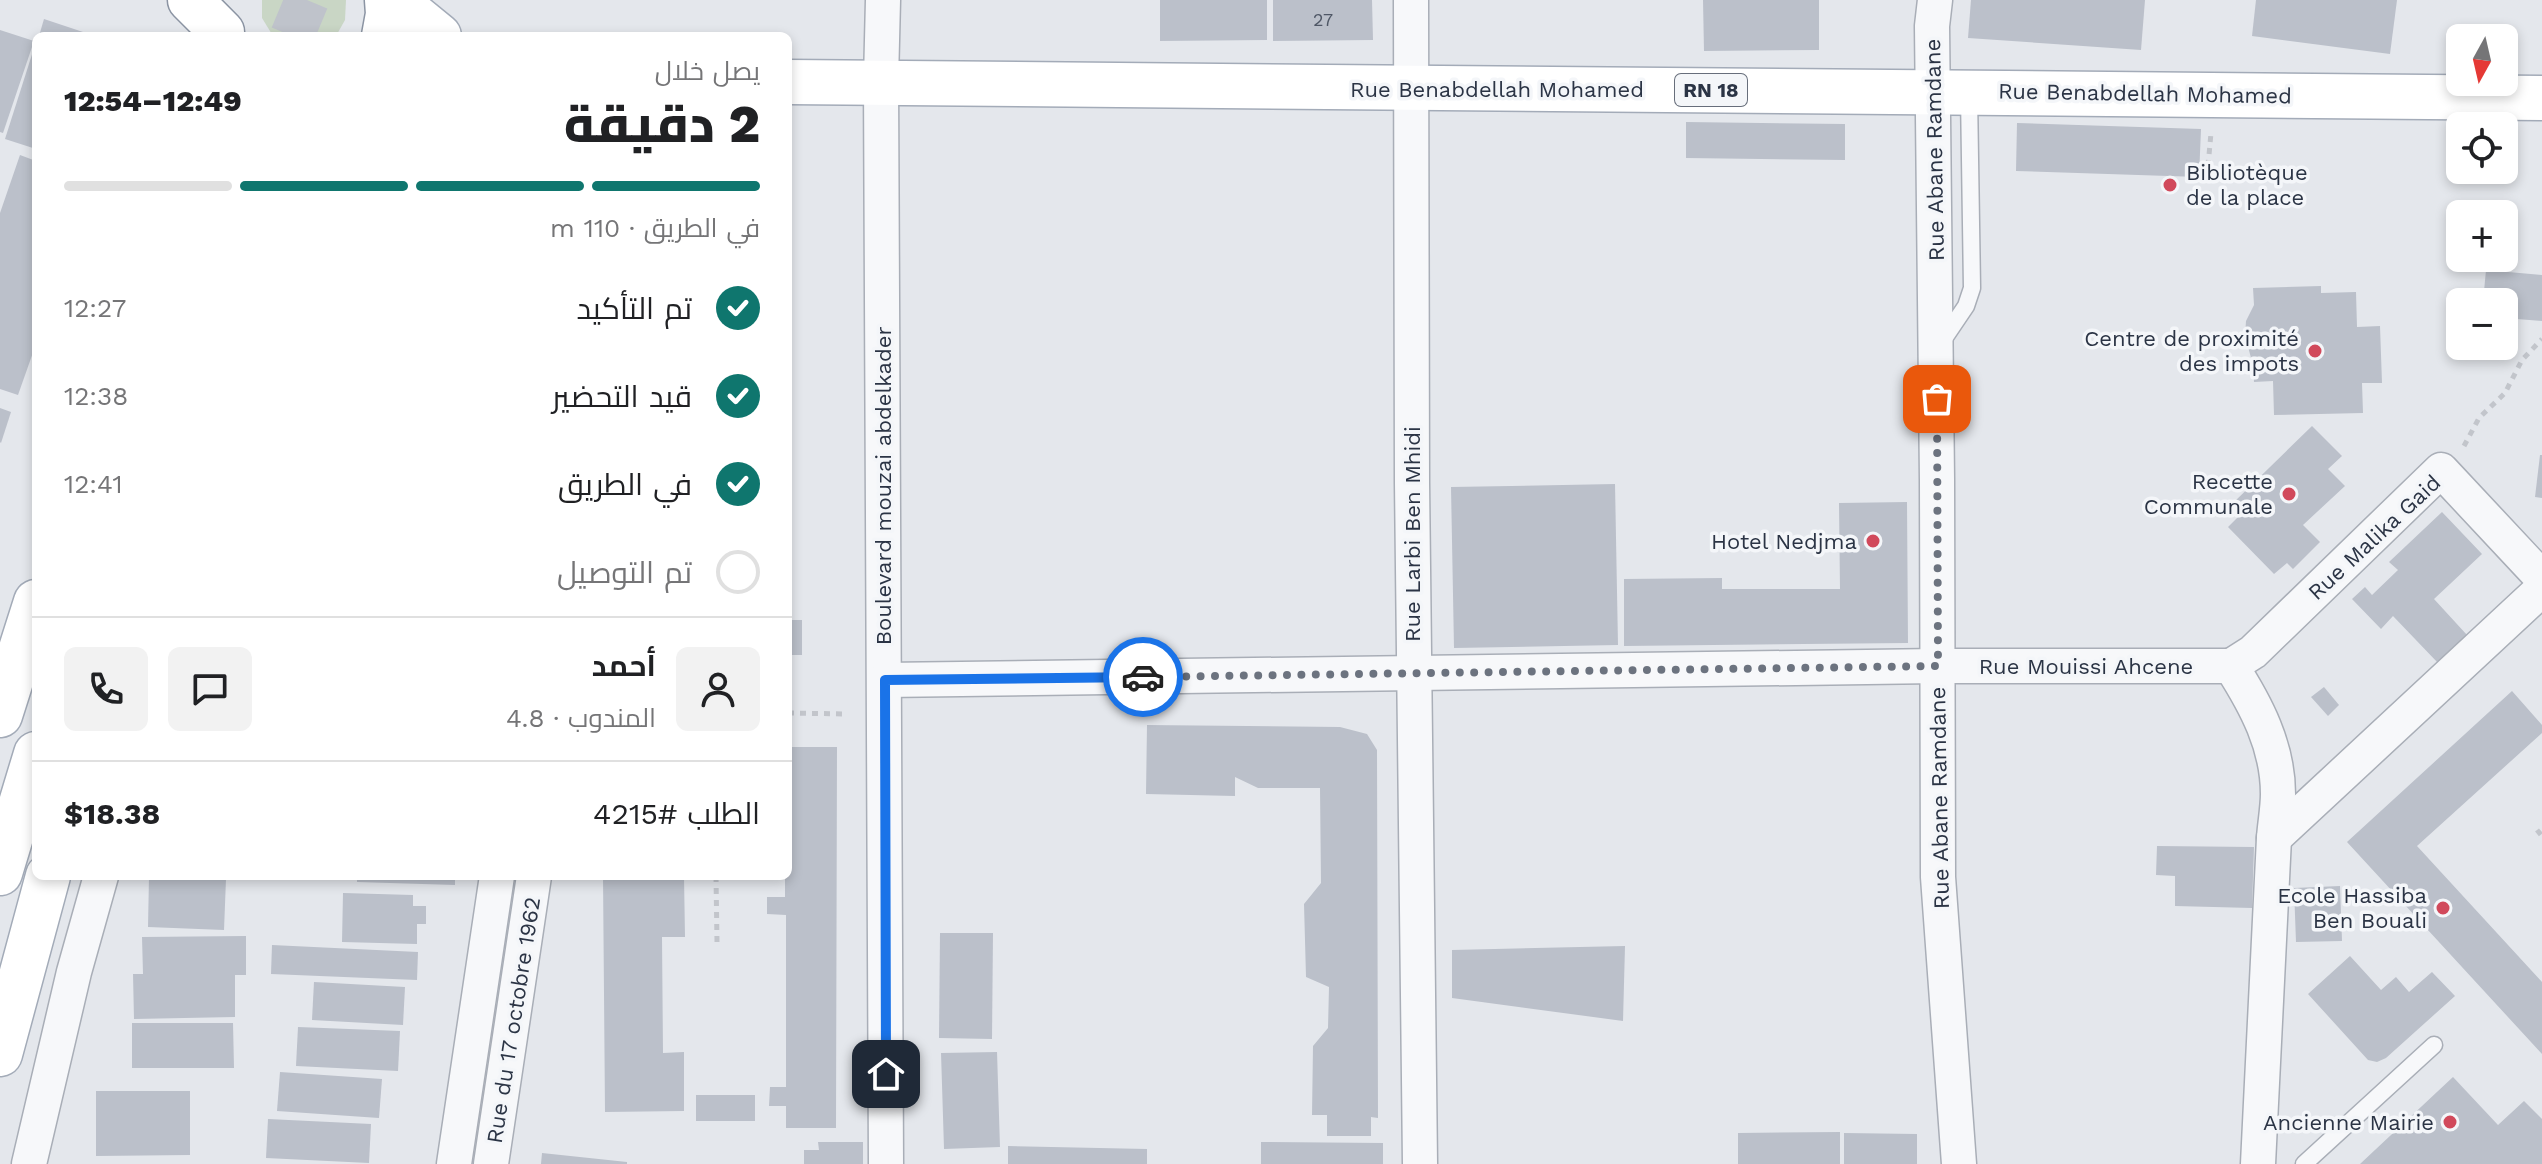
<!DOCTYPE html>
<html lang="ar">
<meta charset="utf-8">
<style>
:root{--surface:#fff;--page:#f2f2f2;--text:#202124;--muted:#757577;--line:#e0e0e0;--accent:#0f766e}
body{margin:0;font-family:"Work Sans",Cairo,sans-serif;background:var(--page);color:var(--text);direction:rtl;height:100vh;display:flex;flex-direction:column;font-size:30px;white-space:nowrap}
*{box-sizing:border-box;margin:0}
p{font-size:26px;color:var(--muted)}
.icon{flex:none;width:44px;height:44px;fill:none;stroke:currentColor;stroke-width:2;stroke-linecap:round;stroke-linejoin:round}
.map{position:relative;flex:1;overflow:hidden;direction:ltr}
.details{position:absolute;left:32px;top:32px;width:760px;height:848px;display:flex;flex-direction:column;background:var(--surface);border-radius:12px;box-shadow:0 4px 12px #0003;direction:rtl}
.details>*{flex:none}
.needle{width:52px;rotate:188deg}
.tools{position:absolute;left:2446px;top:24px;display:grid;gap:16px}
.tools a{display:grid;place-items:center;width:72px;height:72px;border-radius:12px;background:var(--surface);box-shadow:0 4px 12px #0003;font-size:40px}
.pin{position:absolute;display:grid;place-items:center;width:68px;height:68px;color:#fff;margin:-34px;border-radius:16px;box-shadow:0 4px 12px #0006}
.courier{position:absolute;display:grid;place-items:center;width:80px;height:80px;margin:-40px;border:6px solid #1a73e8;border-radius:50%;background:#fff;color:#222;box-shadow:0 2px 10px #0007}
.overview em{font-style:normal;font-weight:800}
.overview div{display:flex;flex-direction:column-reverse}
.overview{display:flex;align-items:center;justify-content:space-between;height:136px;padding:0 32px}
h1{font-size:52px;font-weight:800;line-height:60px}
.bar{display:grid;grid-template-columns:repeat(4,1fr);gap:12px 8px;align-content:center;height:96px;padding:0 32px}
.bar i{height:10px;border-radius:6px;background:var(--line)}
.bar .active{background:var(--accent)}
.bar p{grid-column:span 4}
.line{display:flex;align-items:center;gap:20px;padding:0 32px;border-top:2px solid var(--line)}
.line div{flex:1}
.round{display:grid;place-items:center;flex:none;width:84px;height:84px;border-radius:12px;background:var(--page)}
ol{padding:0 32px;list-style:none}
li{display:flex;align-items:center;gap:24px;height:88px}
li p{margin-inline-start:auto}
li .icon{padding:8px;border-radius:50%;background:var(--accent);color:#fff;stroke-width:4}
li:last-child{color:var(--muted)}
li i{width:44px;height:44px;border:4px solid var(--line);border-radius:50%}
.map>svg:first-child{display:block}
.green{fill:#c9d6c5}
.building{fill:#bbc0ca}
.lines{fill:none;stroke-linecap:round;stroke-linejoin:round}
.primary-tunnel{stroke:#bfc3cb;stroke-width:44;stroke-dasharray:44 22;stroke-linecap:butt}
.lane-casing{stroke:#a9aeb7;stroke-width:19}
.street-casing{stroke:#a9aeb7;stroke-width:37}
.primary-casing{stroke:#a3abb8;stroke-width:47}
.highway-casing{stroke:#8b94a3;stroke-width:47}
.path{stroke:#c2c5cb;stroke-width:5;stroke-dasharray:6 6;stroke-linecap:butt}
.lane{stroke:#f7f8fa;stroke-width:16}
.street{stroke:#f7f8fa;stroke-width:34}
.primary{stroke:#fff;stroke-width:44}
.highway{stroke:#fff;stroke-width:44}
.done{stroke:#6c737f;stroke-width:8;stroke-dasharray:0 14.4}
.route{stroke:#1a73e8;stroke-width:10}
.poi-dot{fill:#d1495b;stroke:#f4f6f9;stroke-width:3}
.labels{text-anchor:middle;stroke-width:7;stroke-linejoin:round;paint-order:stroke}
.number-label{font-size:18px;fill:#4f5766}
.shield{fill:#f4f6f9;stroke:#676e7b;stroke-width:2}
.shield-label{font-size:20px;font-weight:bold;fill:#2b3445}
.street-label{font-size:22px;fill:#2b3445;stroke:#f4f6f9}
.poi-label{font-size:22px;fill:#2b3445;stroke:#f4f6f9;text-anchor:end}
</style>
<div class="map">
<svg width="2542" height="1164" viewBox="0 0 2542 1164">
<rect width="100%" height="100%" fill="#e4e7ec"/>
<path class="green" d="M262,0H346L345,20L336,36H273L262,18Z"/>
<g class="building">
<path d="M1160,0H1267V40L1160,41Z"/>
<path d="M1273,0H1372L1373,40L1273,41Z"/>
<path d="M1703,0H1819V50L1704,51Z"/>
<path d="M1971,0H2145L2141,50L1968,38Z"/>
<path d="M2256,0H2397L2390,54L2252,36Z"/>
<path d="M44,19L83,32L85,36H39Z"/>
<path d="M0,30L34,41L3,133L0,132Z"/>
<path d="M35,45L36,46V149L5,139Z"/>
<path d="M1686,122L1845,124V160L1686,158Z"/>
<path d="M2017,123L2201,129L2199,177L2016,171Z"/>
<path d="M20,155L36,161V344L18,395L0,389V213Z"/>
<path d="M2486,270L2542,275V321L2504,318V302H2483Z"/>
<path d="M2321,286V293L2356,292L2357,327L2380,326L2382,383H2362L2363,413L2274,415L2273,381L2254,382L2253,365L2245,336L2246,321L2254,305L2253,288Z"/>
<path d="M0,408L11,412L1,443L0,442Z"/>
<path d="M2312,426L2342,456L2328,469L2345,486L2303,525L2320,542L2293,569L2287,563L2274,574L2228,527L2243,512L2233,503Z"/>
<path d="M2540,455H2542V498L2535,497Z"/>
<path d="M1615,484L1618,645L1454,648L1451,487Z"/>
<path d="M1907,502L1908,643L1624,646V579L1722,578V589H1840L1839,503Z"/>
<path d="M2442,512L2482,554L2434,599L2467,635L2438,663L2393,616L2381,629L2352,599L2365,587L2372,595L2398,570L2389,562Z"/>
<rect x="788" y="620" width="14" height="35"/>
<path d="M2324,687L2339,705L2328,716L2311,697Z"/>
<path d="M2512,691L2542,725V733L2417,846L2542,982V1054L2347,842Z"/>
<path d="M1147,725L1340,727L1367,734L1377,750L1378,1118L1371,1117V1136H1327V1115H1312L1313,1046L1328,1028L1329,987L1306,977L1304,904L1321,883L1320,788H1258L1235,777V796L1146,794Z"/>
<path d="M788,747H837L836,1128H786V1106H769L770,1087H786V915L767,914V897H785V876H788Z"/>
<path d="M2157,846L2254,847L2252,908L2175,906V876L2156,875Z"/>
<path d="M357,876H455V885L357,882Z"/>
<path d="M603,876H684L685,937H662L663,1053L684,1052V1111L605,1112Z"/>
<path d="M149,877L226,879L224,930L148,927Z"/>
<path d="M2340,886L2342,941L2296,942L2294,888Z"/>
<path d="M343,893L413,895V906H426V924H417V944L342,942Z"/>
<path d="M940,933H993L992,1039L939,1038Z"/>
<path d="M246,936V975H235V1017L134,1019L133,974H143L142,937Z"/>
<path d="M272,945L418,952L417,980L271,974Z"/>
<path d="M1625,946L1623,1021L1452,998V950Z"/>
<path d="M2350,956L2381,990L2396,977L2409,992L2432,972L2455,996L2386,1058L2377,1062L2368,1060L2308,994Z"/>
<path d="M314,982L405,987L403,1025L312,1020Z"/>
<path d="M132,1023H233L234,1068H132Z"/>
<path d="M298,1027L400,1031L398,1071L296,1066Z"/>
<path d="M997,1052L1000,1147L944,1149L941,1053Z"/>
<path d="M280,1072L382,1079L379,1118L277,1111Z"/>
<path d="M2453,1077L2498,1125L2524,1101L2542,1119V1164H2360Z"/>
<path d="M96,1091H190V1155L96,1156Z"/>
<rect x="696" y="1095" width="59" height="26"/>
<path d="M268,1119L371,1124L369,1163L266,1158Z"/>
<path d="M1840,1132V1164H1738V1133Z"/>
<path d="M1844,1133L1917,1134V1164H1844Z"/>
<path d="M818,1142H863V1164H804V1150H819Z"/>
<path d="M1261,1142L1383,1143V1164H1261Z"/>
<path d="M1008,1146L1147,1149V1164H1008Z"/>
<path d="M542,1153L627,1162V1164H541Z"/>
</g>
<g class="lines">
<path class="primary-tunnel" d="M292,36L307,0"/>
<g class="lane-casing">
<g id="lane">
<path d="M1941,343L1966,306L1972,288L1969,94"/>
<path d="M2304,1164L2434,1045"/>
</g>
</g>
<g class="street-casing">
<g id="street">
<path d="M883,0L881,81L886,1164"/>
<path d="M1411,0L1412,483L1420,1164"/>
<path d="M1935,0L1932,26L1937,480L1938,877L1959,1164"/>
<path d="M2231,666C2256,705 2278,746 2278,794C2278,808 2275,824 2274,838L2258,1164"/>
<path d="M2231,666L2253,652L2441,470L2542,578"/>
<path d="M885,680L1938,666H2231"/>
<path d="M2274,838L2542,589"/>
<path d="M29,1164L74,972L101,876"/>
<path d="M454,1164L497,876"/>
<path d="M491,1164L534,876"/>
</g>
</g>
<g class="primary-casing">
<g id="primary">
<path d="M395,0L439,36"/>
<path d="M788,82L2542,98"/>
<path d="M0,715L36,602"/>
<path d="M0,873L36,754"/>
<path d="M0,1054L48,876"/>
</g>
</g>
<g class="highway-casing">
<g id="highway">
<path d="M190,0L222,32"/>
<path d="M384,36L388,14L387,0"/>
</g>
</g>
<g class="path">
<path d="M2208,166L2211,133"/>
<path d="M2464,446L2479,418L2505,393L2522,360L2542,339"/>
<path d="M788,713L848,714"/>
<path d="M2537,830L2542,836"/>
<path d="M716,876L717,942"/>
</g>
<use href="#lane" class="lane"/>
<use href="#street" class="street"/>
<use href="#primary" class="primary"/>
<use href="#highway" class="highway"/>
</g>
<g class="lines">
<path class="done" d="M1143,677L1938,666L1937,399"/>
<path class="route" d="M886,1074L885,680L1143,677"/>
</g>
<g class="poi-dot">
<circle cx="2170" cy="185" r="8"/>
<circle cx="2315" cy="351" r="8"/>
<circle cx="2289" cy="494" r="8"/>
<circle cx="1873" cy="541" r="8"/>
<circle cx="2443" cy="908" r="8"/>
<circle cx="2450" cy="1122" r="8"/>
</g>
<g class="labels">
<g class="number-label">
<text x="1323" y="26">27</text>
</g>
<rect class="shield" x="1675" y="74" width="72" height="32" rx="6"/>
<g class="shield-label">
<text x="1711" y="97">RN 18</text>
</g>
<g class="street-label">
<text x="1497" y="97">Rue Benabdellah Mohamed</text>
<text transform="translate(2145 93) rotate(1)" y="8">Rue Benabdellah Mohamed</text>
<text transform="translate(1934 150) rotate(-91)" y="8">Rue Abane Ramdane</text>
<text transform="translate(883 486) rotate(-90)" y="8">Boulevard mouzai abdelkader</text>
<text transform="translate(1412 534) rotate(-90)" y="8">Rue Larbi Ben Mhidi</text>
<text transform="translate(2374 537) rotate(-43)" y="8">Rue Malika Gaid</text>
<text x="2086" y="674">Rue Mouissi Ahcene</text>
<text transform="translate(1939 798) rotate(-91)" y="8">Rue Abane Ramdane</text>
<text transform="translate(513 1020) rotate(-81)" y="8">Rue du 17 octobre 1962</text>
</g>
<g class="poi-label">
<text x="2186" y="180" text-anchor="start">Bibliotèque<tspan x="2186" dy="25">de la place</tspan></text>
<text x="2299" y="346">Centre de proximité<tspan x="2299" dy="25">des impots</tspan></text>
<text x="2273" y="489">Recette<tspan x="2273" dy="25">Communale</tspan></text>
<text x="1857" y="549">Hotel Nedjma</text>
<text x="2427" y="903">Ecole Hassiba<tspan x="2427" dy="25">Ben Bouali</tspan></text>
<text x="2434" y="1130">Ancienne Mairie</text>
</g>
</g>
</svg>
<div class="tools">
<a><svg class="needle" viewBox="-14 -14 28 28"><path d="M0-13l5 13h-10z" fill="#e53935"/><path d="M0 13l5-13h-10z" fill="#757577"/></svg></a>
<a><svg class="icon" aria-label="locate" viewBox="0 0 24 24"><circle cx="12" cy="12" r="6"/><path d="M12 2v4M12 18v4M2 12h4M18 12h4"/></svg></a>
<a>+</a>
<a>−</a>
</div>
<div class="pin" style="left:1937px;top:399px;background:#ea580c"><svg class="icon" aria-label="bag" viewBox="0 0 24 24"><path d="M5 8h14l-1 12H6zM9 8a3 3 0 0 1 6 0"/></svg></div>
<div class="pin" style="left:886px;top:1074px;background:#1f2937"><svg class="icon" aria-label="home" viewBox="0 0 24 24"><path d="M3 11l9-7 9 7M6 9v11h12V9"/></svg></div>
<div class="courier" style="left:1143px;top:677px"><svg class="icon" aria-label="car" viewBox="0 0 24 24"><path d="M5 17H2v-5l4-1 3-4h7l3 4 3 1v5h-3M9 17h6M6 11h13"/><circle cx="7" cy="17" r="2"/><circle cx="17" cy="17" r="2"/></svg></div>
<section class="details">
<div class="overview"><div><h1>2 دقيقة</h1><p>يصل خلال</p></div><em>12:49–12:54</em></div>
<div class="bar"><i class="active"></i><i class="active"></i><i class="active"></i><i></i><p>في الطريق · 110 m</p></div>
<ol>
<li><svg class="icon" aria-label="check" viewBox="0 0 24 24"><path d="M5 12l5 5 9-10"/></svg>تم التأكيد<p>12:27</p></li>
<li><svg class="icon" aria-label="check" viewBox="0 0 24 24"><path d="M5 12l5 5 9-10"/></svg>قيد التحضير<p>12:38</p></li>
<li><svg class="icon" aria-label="check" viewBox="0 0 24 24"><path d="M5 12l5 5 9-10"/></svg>في الطريق<p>12:41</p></li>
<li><i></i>تم التوصيل</li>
</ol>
<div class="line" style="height:144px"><a class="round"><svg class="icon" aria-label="person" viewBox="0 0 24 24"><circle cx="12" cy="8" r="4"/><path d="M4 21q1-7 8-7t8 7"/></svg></a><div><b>أحمد</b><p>المندوب · 4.8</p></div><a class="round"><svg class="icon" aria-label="chat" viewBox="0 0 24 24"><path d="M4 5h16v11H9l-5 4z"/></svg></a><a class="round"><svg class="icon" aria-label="phone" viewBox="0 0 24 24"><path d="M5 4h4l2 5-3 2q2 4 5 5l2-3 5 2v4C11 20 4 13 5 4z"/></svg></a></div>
<div class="line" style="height:104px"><div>الطلب #4215</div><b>$18.38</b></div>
</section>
</div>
